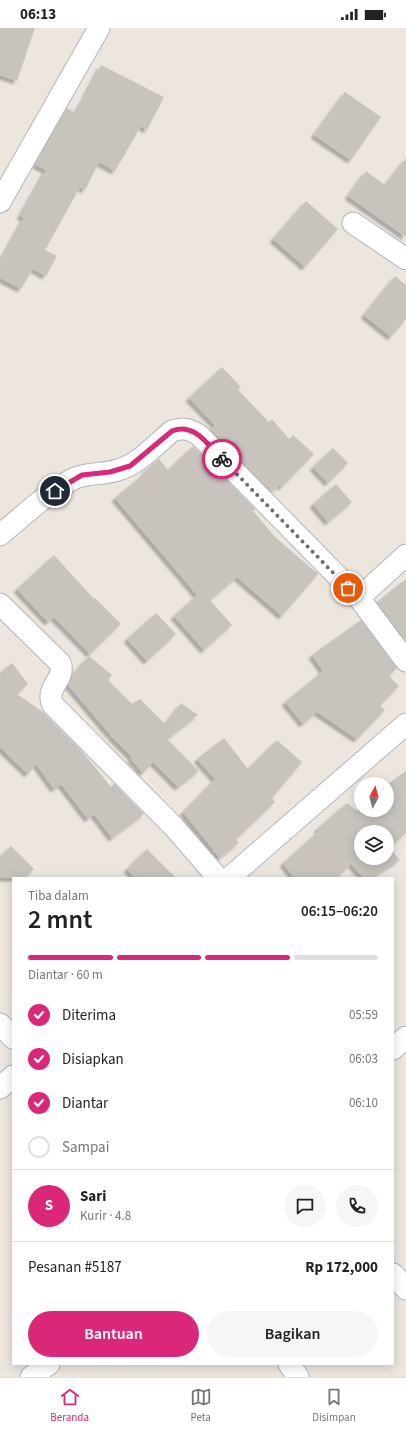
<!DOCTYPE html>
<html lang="id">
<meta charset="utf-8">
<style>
:root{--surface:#fff;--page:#f6f6f6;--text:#222;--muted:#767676;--line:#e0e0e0;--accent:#db2777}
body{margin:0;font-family:"Source Sans 3",sans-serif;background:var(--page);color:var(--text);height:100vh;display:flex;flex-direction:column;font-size:15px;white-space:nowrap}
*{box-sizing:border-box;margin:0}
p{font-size:13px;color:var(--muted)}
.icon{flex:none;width:22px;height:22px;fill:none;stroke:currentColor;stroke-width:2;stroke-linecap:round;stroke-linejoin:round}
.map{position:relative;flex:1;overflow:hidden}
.details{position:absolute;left:12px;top:849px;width:382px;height:488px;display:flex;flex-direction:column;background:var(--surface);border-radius:0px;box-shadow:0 2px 10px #0003}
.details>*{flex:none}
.needle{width:26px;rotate:7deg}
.fabs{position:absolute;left:354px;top:749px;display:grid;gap:8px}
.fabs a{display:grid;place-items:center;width:40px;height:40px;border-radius:50%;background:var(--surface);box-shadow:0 2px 10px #0003;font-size:20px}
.pin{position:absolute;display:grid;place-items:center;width:34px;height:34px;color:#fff;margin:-17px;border:2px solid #fff;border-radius:50%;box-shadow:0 1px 4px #0007}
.courier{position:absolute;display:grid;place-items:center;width:40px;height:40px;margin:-20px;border:3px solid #db2777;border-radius:50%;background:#fff;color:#222;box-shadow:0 1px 5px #0007}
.overview em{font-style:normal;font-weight:600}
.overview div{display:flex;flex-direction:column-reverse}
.overview{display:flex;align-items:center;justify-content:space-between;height:68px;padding:0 16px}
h1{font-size:26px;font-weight:600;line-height:30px}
.bar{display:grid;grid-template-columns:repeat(4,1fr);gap:6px 4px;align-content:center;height:48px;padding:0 16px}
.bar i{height:5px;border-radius:3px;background:var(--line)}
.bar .on{background:var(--accent)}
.bar p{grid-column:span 4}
.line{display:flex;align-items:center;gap:10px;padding:0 16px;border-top:1px solid var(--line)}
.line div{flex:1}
.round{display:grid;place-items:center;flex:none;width:42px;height:42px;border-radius:21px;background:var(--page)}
ol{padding:0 16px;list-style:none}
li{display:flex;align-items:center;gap:12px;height:44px}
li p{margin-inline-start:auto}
li .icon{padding:4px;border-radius:50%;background:var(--accent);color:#fff;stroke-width:4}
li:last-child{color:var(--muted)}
li i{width:22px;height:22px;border:2px solid var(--line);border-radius:50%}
.cta{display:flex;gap:8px;margin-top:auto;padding:8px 16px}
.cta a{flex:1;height:46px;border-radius:24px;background:var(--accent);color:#fff;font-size:16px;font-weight:600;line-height:46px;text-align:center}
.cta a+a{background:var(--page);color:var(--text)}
.status{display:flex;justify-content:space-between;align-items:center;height:28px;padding:0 20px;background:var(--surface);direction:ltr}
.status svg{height:11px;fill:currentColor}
.dock{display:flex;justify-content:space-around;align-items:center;height:56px;border-top:1px solid var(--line);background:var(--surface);font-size:11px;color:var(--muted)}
.dock a{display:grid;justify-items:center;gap:2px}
.dock .on{color:var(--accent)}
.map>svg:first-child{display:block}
.building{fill:#c8c4bd;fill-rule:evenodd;filter:url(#shadow)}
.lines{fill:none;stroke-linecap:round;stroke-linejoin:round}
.minor-casing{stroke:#b2b5bd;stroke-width:23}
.minor{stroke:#fff;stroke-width:21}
.done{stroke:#6f6c6a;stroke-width:4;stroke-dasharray:0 7.2}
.route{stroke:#db2777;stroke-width:5}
</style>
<div class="status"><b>06:13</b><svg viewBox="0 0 49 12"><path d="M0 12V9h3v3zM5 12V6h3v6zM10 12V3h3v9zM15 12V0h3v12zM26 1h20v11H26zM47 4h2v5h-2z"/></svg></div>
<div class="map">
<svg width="406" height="1349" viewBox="0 0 406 1349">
<defs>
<filter id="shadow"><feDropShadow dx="-3.5" dy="3.5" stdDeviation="1" flood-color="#0004"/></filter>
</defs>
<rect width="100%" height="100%" fill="#ece6df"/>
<g class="building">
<path d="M0,0H35L17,53L0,47Z"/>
<path d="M101,37L164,69L147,102L141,98L115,143L99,134L85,162L80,159L45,222L57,228L46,248L33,241L21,261L0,250V234L24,190L20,188L46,142L36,137L67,80L76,85Z"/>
<path d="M345,64L381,89L351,132L314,107Z"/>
<path d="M406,130V209L348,168L366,143L385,157Z"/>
<path d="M306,173L338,201L305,239L273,211Z"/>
<path d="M395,248L406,257V291L391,309L364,287Z"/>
<path d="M222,339L241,359L238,362L269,394L272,391L289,411L293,407L314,426L282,459L280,457L272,464L211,402L215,397L189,370Z"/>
<path d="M193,418L255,481L253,483L275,509L318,546L282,588L237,549L210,572L232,597L204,622L174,588L197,567L115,470L146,444L145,443L159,431L168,442Z"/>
<path d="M333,420L348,435L328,455L313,439Z"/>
<path d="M336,456L352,474L328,494L313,476Z"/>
<path d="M54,527L94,571L95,570L121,596L90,626L54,589L48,594L17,561Z"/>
<path d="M406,551V613L377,574Z"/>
<path d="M156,585L176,606L147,633L127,611Z"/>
<path d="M361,592L397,640L389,648L399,658L380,677L385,682L357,711L317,684L303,696L285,674L323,643L312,627Z"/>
<path d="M89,628L112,647L108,652L132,676L140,671L165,696L181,675L198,687L167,711L199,743L178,759L153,734L143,745L131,731L132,729L114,711L68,657L73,646Z"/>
<path d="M12,635L28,656L17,666L43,684L81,722L111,759L114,755L144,786L112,810L94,786L88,791L61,756L54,761L36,736L28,746L0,719V645Z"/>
<path d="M224,710L248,741L277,712L302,734L272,770L275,774L236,811L239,815L220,830L183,784L215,751L197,731Z"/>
<path d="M406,743V805L389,819L400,832L370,850H364L351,836L336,850H294L283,835L319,803L317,801L347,775L356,782H387V757ZM361,804H387V830H361Z"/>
<path d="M11,818L34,841L25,850H0V829Z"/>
<path d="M147,821L176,850H135L127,841Z"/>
</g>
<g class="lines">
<g class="minor-casing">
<g id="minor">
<path d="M0,174L99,0"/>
<path d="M353,195L406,231"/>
<path d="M0,507C23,488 47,465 73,451C88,444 103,447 118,442C139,436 155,417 172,403C183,399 189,401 199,407L359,570L406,633"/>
<path d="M359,570L406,527"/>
<path d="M0,576L60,635C67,650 44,660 53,677L174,799L218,850"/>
<path d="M229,850L406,696"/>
<path d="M0,996L13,1010"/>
<path d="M393,1021L406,1009"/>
<path d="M0,1060L13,1048"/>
<path d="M393,1246L406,1261"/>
<path d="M289,1336L298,1349"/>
<path d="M31,1349L49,1336"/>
</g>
</g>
<use href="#minor" class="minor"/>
</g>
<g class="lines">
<path class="done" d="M222,431L348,560"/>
<path class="route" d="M55,463L82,447L110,444L130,438L172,403C194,394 208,417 222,431"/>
</g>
</svg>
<div class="fabs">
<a><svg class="needle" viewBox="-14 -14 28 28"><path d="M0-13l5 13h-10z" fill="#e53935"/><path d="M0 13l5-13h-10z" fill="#767676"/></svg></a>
<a><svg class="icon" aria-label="layers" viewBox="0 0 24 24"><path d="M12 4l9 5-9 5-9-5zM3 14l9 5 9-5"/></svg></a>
</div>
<div class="pin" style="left:348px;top:560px;background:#ea580c"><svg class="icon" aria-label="bag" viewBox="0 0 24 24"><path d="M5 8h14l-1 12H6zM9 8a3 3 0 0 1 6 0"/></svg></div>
<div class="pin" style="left:55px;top:463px;background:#1f2937"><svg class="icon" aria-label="home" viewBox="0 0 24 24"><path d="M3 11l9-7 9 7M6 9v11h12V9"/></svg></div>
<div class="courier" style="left:222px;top:431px"><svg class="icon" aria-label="bike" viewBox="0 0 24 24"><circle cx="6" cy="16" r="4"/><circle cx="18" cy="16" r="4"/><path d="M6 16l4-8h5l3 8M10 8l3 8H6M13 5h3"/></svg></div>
<section class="details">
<div class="overview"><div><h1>2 mnt</h1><p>Tiba dalam</p></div><em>06:15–06:20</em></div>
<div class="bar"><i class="on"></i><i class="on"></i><i class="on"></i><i></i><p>Diantar · 60 m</p></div>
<ol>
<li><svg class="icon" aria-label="check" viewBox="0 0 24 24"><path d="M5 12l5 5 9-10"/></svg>Diterima<p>05:59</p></li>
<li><svg class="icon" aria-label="check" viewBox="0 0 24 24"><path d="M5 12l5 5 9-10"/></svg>Disiapkan<p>06:03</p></li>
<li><svg class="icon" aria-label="check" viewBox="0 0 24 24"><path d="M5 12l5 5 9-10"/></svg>Diantar<p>06:10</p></li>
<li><i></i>Sampai</li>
</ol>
<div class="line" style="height:72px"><b class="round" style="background:var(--accent);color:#fff">S</b><div><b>Sari</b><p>Kurir · 4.8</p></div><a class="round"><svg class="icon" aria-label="chat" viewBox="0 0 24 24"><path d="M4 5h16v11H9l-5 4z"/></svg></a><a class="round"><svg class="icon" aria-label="phone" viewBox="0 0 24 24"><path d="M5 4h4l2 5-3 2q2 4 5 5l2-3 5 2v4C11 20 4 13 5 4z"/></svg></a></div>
<div class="line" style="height:52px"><div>Pesanan #5187</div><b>Rp 172,000</b></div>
<div class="cta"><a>Bantuan</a><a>Bagikan</a></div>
</section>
</div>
<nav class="dock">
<a class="on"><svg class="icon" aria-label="home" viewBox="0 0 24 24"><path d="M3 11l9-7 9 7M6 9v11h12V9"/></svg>Beranda</a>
<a><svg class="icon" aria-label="map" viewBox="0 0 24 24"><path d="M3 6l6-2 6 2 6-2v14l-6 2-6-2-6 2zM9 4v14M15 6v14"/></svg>Peta</a>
<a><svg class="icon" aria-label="saved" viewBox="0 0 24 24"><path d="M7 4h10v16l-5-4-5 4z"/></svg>Disimpan</a>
</nav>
